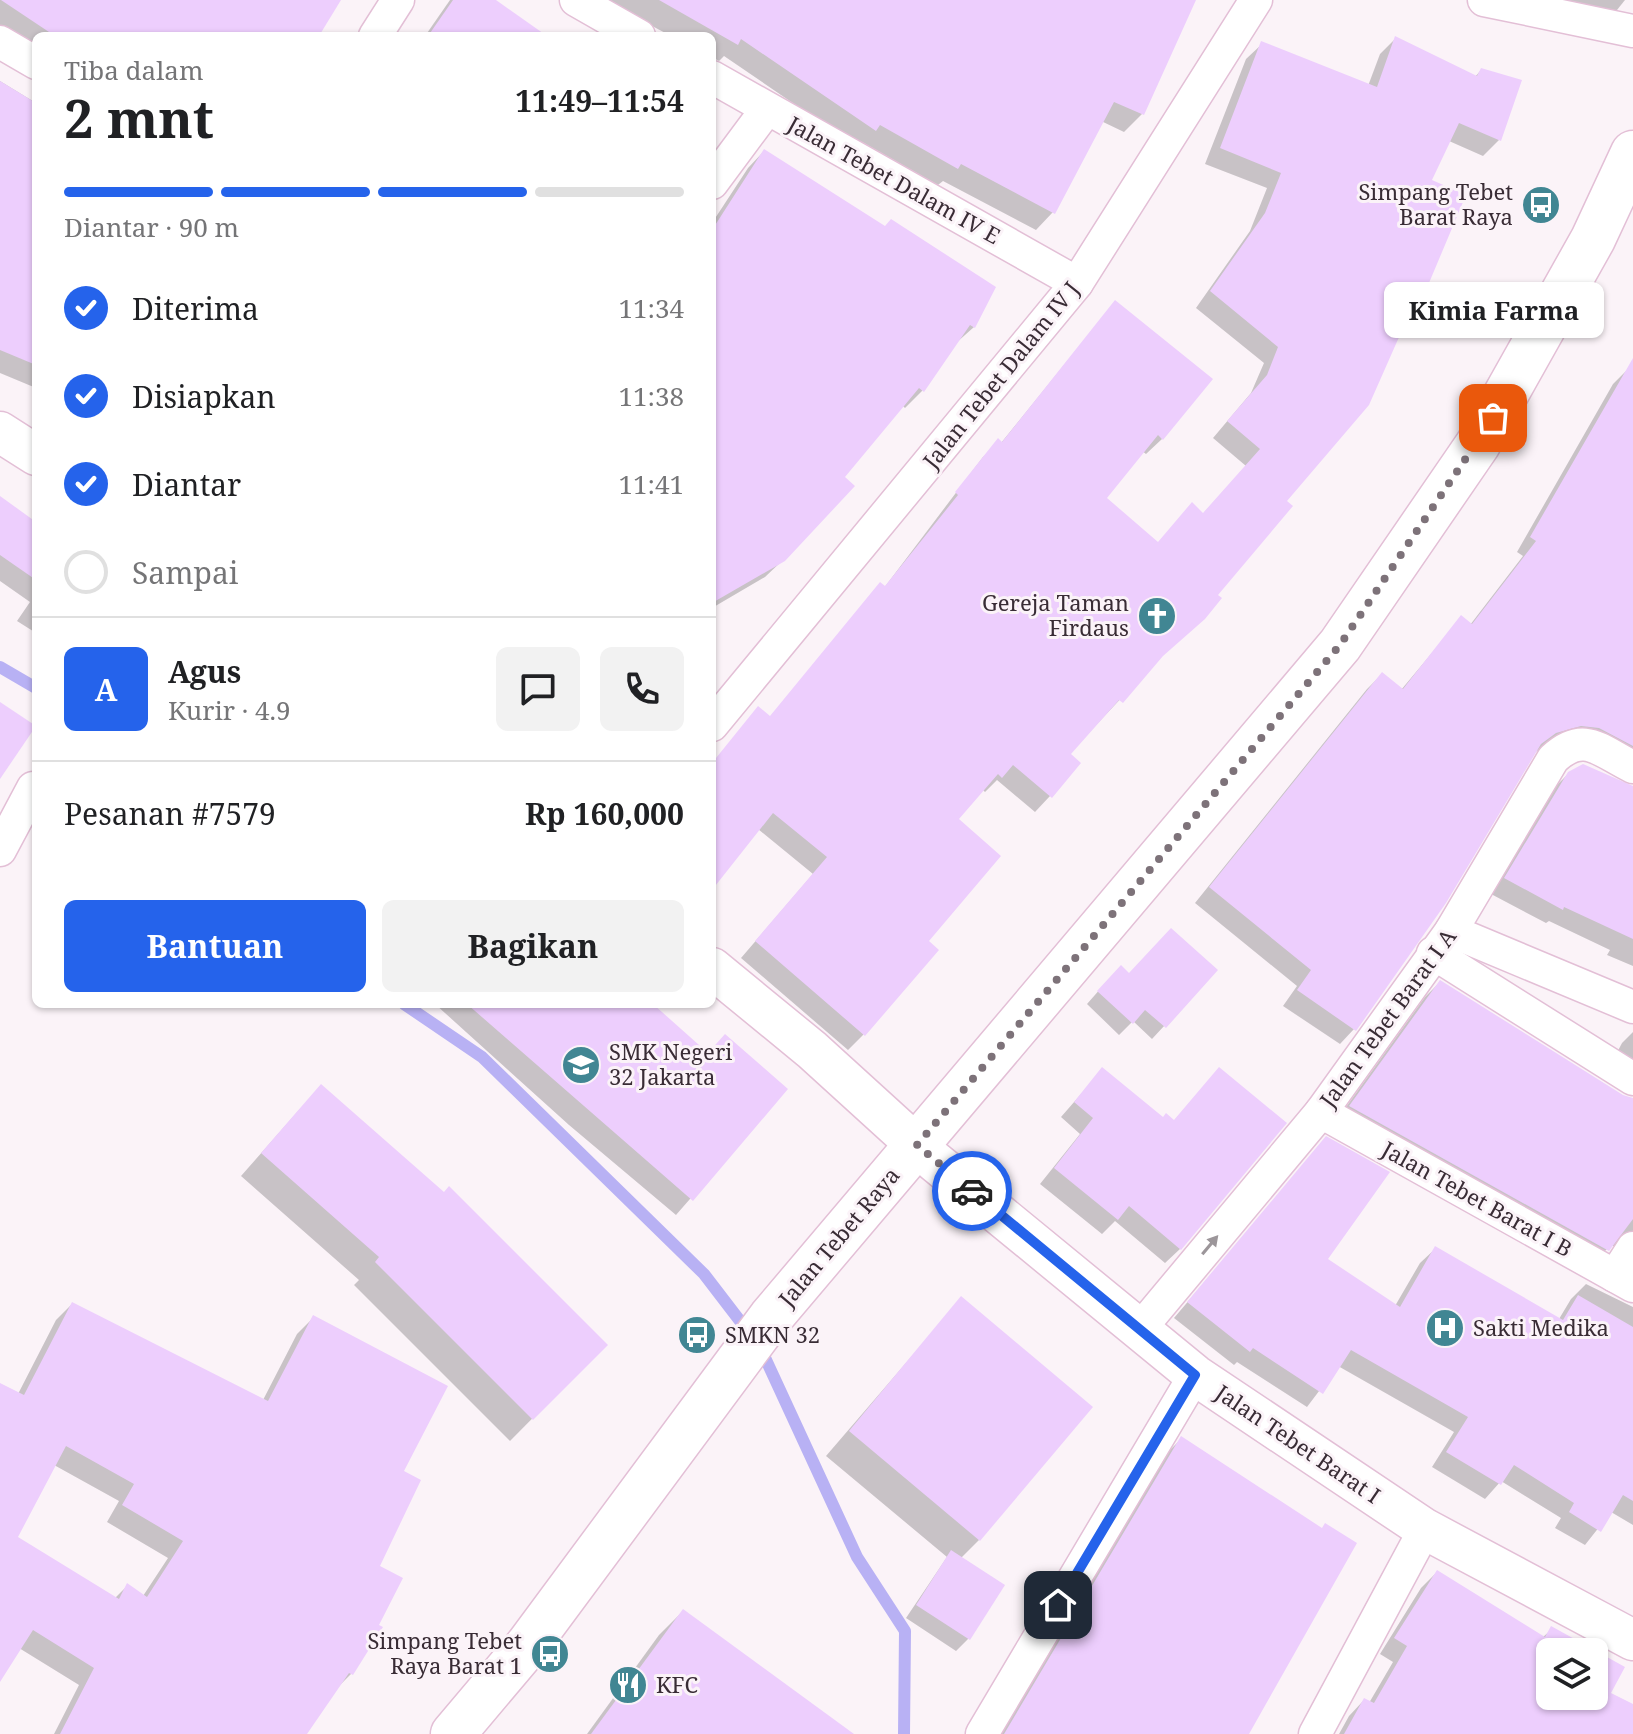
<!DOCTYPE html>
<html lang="id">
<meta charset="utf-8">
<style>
:root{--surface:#fff;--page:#f2f2f2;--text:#202124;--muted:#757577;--line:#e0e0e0;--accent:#2563eb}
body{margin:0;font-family:"Noto Serif",serif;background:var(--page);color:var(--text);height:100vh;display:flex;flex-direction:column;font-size:30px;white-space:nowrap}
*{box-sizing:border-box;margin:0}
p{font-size:26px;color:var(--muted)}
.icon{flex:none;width:44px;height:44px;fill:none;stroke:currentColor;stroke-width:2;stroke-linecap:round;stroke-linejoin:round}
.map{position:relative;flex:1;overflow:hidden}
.panel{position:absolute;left:32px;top:32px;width:684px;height:976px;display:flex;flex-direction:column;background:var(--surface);border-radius:12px;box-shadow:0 2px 6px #0004}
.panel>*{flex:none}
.fabs{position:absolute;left:1536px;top:1638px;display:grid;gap:16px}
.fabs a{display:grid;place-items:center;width:72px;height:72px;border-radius:12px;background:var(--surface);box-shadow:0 2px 6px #0004;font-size:40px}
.pin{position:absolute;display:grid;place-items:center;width:68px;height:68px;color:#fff;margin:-34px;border-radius:16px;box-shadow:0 4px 12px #0006}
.courier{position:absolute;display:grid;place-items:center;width:80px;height:80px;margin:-40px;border:6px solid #2563eb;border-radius:50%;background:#fff;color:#222;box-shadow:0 2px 10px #0007}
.bubble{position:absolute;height:56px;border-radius:12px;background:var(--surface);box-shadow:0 2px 6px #0004;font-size:26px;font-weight:700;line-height:56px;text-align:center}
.head em{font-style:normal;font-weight:700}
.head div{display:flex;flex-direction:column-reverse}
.head{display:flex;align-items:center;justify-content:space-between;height:136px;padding:0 32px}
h1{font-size:52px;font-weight:700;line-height:60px}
.bar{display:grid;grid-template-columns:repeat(4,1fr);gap:12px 8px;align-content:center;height:96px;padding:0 32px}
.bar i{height:10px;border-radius:6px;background:var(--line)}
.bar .current{background:var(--accent)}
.bar p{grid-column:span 4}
.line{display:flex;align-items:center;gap:20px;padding:0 32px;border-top:2px solid var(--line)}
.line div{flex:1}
.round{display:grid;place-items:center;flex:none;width:84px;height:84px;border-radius:12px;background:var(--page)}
ol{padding:0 32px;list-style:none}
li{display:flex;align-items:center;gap:24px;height:88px}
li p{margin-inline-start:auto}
li .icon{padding:8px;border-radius:50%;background:var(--accent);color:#fff;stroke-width:4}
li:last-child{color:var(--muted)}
li i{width:44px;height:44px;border:4px solid var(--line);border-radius:50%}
.button{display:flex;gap:16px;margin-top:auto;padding:16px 32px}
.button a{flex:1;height:92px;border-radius:12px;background:var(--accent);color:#fff;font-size:32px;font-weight:700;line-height:92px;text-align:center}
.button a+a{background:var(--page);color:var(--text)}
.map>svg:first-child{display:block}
.shadow{fill:#0003;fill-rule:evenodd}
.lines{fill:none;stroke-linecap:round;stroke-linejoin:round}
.stream{stroke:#b8b1f4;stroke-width:12}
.building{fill:#edcefd;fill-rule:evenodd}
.minor-casing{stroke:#e3bfd6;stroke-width:35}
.tertiary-casing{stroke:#e3bfd6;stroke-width:43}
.secondary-casing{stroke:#e3bfd6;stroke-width:47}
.minor{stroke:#fff;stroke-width:32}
.tertiary{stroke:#fff;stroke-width:40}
.secondary{stroke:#fff;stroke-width:44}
.oneway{fill:#9c969a}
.done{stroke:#7d7279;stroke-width:8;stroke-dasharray:0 14.4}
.route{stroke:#2563eb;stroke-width:10}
.labels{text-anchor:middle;stroke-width:6;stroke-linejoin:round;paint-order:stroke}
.street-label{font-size:22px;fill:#392c35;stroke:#fbf3f8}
.poi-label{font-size:22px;fill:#392c35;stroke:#fbf3f8;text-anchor:start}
</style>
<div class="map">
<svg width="1633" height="1734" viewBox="0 0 1633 1734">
<rect width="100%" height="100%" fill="#fbf3f8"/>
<g class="shadow">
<path d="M0,0H338L317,36H36V52L0,28Z"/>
<path d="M450,0H492L544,36H425Z"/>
<path d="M603,0H1179L1191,6L1142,114L1124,132L1101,121L1053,212L1036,230L943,181L938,185L862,142L857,147L724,56L719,61L712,57V36H671Z"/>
<path d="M1551,0H1625L1609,20Z"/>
<path d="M1395,39L1475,77L1481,70L1499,140L1483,156L1449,141L1430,181L1411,320L1284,501L1155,662L1069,754L1078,763L1050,796L1035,812L997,780L985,792L982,789L956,820L926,941L863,1035L848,1050L741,958L813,874L758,829L712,887V764L758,709L769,718L884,588L983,457L1001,443L1115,302L1162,439L1146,454L1142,451L1105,498L1157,544L1192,505L1202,515L1246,466L1213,438L1251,393L1264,363L1196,308L1250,231L1267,188L1205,164L1246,59L1262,44L1368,86L1380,54Z"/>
<path d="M0,81L36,103V388L0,373Z"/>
<path d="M764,151L974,327L956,343L922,391L905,408L902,405L842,477L783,560L765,577L712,608V223L748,168Z"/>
<path d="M1628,369L1633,372V774L1549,743L1534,753L1354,1029L1340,1044L1283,1006L1297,986L1195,903L1367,689L1382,674L1401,690L1462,617L1470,625L1523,556L1517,552L1613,384Z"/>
<path d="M0,506L36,524V633L17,621L30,602L0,581Z"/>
<path d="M1569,773L1633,787V966L1607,955L1610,950L1549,921L1546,923L1491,894L1553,789Z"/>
<path d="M1215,971L1152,1039L1133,1021L1119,1035L1087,1004L1109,979Z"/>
<path d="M1440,982L1622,1097L1633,1100V1255L1628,1246H1610L1592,1264L1336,1121L1425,997Z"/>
<path d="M435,1004H650L707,1055L786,1089L676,1215L569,1125Z"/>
<path d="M1633,1032V1083L1610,1066L1622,1043Z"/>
<path d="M1219,1069L1180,1249L1165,1263L1115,1221L1102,1234L1040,1184L1080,1134L1061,1117L1102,1070L1163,1119L1173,1122Z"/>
<path d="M300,1109L605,1345L510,1441L354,1285L359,1280L241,1176Z"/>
<path d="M1326,1139L1325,1260L1395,1306L1420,1263L1435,1249L1559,1319L1571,1299L1586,1284L1633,1307V1525L1611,1512L1585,1545L1555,1528L1561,1518L1501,1481L1485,1499L1432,1467L1454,1432L1338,1366L1307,1407L1237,1362L1234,1365L1174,1318Z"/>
<path d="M961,1299L979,1540L960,1559L1003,1586L968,1639L956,1651L906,1618L947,1557L826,1456Z"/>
<path d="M72,1304L263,1400L297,1334L313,1318L401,1472L377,1566L376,1625L380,1628L351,1674L335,1690L305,1734H54L79,1685L19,1648L0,1678V1385L18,1394L56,1320ZM54,1465L119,1501L107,1522L168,1558L143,1596L127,1586L114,1599L15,1538Z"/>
<path d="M1181,1439L1247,1734H1000L1167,1453Z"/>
<path d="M1437,1572L1542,1638L1552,1629L1593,1652H1550V1696H1594V1652L1608,1694L1633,1706V1734H1339L1349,1716L1364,1700L1369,1703L1393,1662L1380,1654L1421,1588Z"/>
<path d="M683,1611L850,1734H587L659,1635Z"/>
</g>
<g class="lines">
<g class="stream">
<path d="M0,667L36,688"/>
<path d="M404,1004L482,1057L704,1274L750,1334"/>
<path d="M761,1349L857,1557L905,1631L904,1734"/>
</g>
</g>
<g class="building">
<path d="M1,0H341L319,36H55Z"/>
<path d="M453,0H496L547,36H428Z"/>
<path d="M659,0H1196L1144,115L1114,102L1055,214L961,164L958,169L880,125L876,131L741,39L738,45Z"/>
<path d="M1395,36L1477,76L1481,68L1522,80L1501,141L1459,123L1432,180L1466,195L1413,321L1407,319L1369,405L1287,501L1293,506L1218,595L1222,598L1205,619L1163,656L1123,703L1119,700L1071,754L1081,763L1052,798L1013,765L1002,778L998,774L959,819L1001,856L929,941L939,950L865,1036L755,941L827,857L773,813L712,890V763L758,706L770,716L880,582L885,586L958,495L955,492L998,438L1002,442L1115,300L1213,379L1163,440L1158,435L1107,498L1158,542L1192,502L1203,513L1260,449L1227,421L1267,375L1278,347L1210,291L1265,213L1281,173L1220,148L1261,41L1377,87Z"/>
<path d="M0,81L36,103V365L0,350Z"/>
<path d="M764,149L885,226L891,219L996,287L975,328L970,325L924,392L919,388L845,477L855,486L785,561L712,603V230Z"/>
<path d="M1633,358V746L1599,728L1581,726L1556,733L1541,744L1446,903L1356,1031L1297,990L1311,970L1209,887L1382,672L1403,689L1461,615L1472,624L1536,541L1530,537Z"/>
<path d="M0,496L36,522V580L0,555Z"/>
<path d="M0,702L36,726L0,779Z"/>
<path d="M1583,764L1633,786V939L1564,907L1563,910L1504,878L1568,772Z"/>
<path d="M1171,928L1218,970L1166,1028L1145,1010L1133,1024L1097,991L1121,965L1129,973Z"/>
<path d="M1440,980L1623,1095L1633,1098V1219L1609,1251L1349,1106Z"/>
<path d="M467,1004H653L708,1053L725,1034L788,1089L693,1201Z"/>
<path d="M1102,1067L1163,1117L1166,1113L1174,1120L1219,1067L1287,1123L1181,1250L1129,1206L1118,1220L1054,1168L1093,1118L1074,1102Z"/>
<path d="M321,1084L444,1192L449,1186L608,1345L533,1420L375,1262L379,1257L261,1153Z"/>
<path d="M1326,1136L1390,1172L1328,1259L1400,1307L1435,1246L1563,1320L1578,1295L1633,1327V1501L1623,1495L1601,1532L1569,1512L1574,1503L1514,1465L1501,1485L1446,1452L1468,1417L1351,1350L1323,1394L1253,1348L1250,1352L1187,1302Z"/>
<path d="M961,1296L1093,1407L980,1541L849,1431Z"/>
<path d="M72,1302L268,1401L313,1315L448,1386L404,1471L421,1480L380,1566L403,1578L379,1625L383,1627L353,1675L349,1673L307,1734H60L94,1668L33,1630L0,1682V1383L24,1395ZM66,1446L134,1484L122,1505L183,1541L147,1597L127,1583L119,1599L18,1537Z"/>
<path d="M1181,1436L1322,1528L1325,1523L1357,1543L1249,1734H1004Z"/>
<path d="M951,1550L1005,1585L970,1640L916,1605Z"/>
<path d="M1437,1570L1545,1637L1551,1626L1625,1667L1611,1693L1633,1704V1734H1344L1364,1698L1374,1703L1407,1646L1394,1638ZM1550,1652H1594V1696H1550Z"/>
<path d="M683,1609L854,1734H591Z"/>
</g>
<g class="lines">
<g class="minor-casing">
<g id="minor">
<path d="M576,0L639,36"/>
<path d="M1484,0L1633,31"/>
<path d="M375,36L398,0"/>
<path d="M0,42L36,63"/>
<path d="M712,77L1077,283"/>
<path d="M712,183L767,109"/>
<path d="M712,725L1077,283L1256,0"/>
<path d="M0,850L33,788"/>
<path d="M1451,931L1633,1007"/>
<path d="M1433,953L1633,1079"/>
<path d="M1321,1112L1633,1286"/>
<path d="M1615,1276L1633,1248"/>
<path d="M1139,1330L1321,1112L1451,931L1553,759C1584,730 1600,751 1633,767"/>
<path d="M982,1734L1195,1375"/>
<path d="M1315,1734L1425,1529"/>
</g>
</g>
<g class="tertiary-casing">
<g id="tertiary">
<path d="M0,432L36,455"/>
<path d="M712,968L812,1050L934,1161L1195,1375L1425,1529L1633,1640"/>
</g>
</g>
<g class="secondary-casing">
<path id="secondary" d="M453,1734L528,1645L771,1317L1340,645L1478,444L1593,239L1633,153"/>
</g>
<use href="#minor" class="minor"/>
<use href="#tertiary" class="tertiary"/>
<use href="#secondary" class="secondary"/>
</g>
<defs><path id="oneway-solid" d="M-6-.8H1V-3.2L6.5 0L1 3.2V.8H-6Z" transform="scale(2)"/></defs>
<use class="oneway" href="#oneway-solid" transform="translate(1210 1245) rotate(-50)"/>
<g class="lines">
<path class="done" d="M972,1191L917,1145L1340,645L1493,418"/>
<path class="route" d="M972,1191L1195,1375L1058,1605"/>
</g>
<defs>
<g id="bus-disc" transform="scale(2)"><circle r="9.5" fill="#418693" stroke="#fbf3f8"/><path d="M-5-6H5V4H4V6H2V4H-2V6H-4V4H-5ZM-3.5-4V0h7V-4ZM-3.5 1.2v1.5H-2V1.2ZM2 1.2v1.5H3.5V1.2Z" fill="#fff"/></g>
<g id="church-disc" transform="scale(2)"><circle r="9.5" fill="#418693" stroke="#fbf3f8"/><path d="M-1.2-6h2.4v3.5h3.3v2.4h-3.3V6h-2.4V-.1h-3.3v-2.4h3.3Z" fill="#fff"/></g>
<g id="school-disc" transform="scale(2)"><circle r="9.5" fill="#418693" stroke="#fbf3f8"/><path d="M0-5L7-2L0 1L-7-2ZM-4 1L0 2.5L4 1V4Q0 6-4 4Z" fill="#fff"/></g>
<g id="hospital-disc" transform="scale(2)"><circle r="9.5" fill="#418693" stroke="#fbf3f8"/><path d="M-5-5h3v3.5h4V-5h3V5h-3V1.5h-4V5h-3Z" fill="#fff"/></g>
<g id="restaurant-disc" transform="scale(2)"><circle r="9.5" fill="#418693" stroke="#fbf3f8"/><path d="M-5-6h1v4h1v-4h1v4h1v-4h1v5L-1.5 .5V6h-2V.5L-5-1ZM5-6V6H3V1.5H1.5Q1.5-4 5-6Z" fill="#fff"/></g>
</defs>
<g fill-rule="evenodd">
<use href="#bus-disc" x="1541" y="205"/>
<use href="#church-disc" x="1157" y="616"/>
<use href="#school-disc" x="581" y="1065"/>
<use href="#hospital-disc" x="1445" y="1328"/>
<use href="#bus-disc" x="697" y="1335"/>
<use href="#bus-disc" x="550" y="1654"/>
<use href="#restaurant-disc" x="628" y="1685"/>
</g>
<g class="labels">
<g class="street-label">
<text transform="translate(894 180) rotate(29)" y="8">Jalan Tebet Dalam IV E</text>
<text transform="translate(1001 375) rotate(-51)" y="8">Jalan Tebet Dalam IV J</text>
<text transform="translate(1388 1018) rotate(-54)" y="8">Jalan Tebet Barat I A</text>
<text transform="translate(1477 1199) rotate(29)" y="8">Jalan Tebet Barat I B</text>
<text transform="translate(839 1237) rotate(-50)" y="8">Jalan Tebet Raya</text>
<text transform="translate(1298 1444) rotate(34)" y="8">Jalan Tebet Barat I</text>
</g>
<g class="poi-label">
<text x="1513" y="200" text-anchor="end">Simpang Tebet<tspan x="1513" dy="25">Barat Raya</tspan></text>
<text x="1129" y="611" text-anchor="end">Gereja Taman<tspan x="1129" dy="25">Firdaus</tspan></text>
<text x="609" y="1060">SMK Negeri<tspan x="609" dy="25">32 Jakarta</tspan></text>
<text x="1473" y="1336">Sakti Medika</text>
<text x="725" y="1343">SMKN 32</text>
<text x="522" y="1649" text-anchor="end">Simpang Tebet<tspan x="522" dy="25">Raya Barat 1</tspan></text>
<text x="656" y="1693">KFC</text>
</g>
</g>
</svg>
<div class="fabs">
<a><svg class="icon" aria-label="layers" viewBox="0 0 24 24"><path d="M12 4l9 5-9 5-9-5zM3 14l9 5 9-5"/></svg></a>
</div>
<div class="pin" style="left:1493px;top:418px;background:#ea580c"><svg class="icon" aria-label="bag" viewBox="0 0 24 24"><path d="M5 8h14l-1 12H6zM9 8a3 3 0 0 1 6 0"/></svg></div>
<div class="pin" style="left:1058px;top:1605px;background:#1f2937"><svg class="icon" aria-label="home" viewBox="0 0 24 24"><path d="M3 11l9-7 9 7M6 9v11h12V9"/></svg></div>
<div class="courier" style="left:972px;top:1191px"><svg class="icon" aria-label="car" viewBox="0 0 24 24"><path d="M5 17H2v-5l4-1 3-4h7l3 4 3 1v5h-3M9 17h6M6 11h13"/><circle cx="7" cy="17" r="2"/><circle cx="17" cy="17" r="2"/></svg></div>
<div class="bubble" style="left:1384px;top:282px;width:220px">Kimia Farma</div>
<section class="panel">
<div class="head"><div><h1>2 mnt</h1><p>Tiba dalam</p></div><em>11:49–11:54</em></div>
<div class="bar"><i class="current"></i><i class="current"></i><i class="current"></i><i></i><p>Diantar · 90 m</p></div>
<ol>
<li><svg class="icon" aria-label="check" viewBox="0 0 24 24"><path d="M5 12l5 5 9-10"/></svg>Diterima<p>11:34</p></li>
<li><svg class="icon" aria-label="check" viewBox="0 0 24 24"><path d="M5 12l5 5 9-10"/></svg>Disiapkan<p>11:38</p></li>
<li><svg class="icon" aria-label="check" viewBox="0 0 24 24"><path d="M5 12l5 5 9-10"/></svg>Diantar<p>11:41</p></li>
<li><i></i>Sampai</li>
</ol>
<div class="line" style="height:144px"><b class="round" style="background:var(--accent);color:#fff">A</b><div><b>Agus</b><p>Kurir · 4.9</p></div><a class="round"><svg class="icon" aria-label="chat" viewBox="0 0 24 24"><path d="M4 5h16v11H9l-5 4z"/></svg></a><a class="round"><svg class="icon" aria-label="phone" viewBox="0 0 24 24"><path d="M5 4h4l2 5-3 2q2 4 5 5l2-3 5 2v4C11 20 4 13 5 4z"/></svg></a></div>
<div class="line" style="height:104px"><div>Pesanan #7579</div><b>Rp 160,000</b></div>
<div class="button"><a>Bantuan</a><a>Bagikan</a></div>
</section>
</div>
